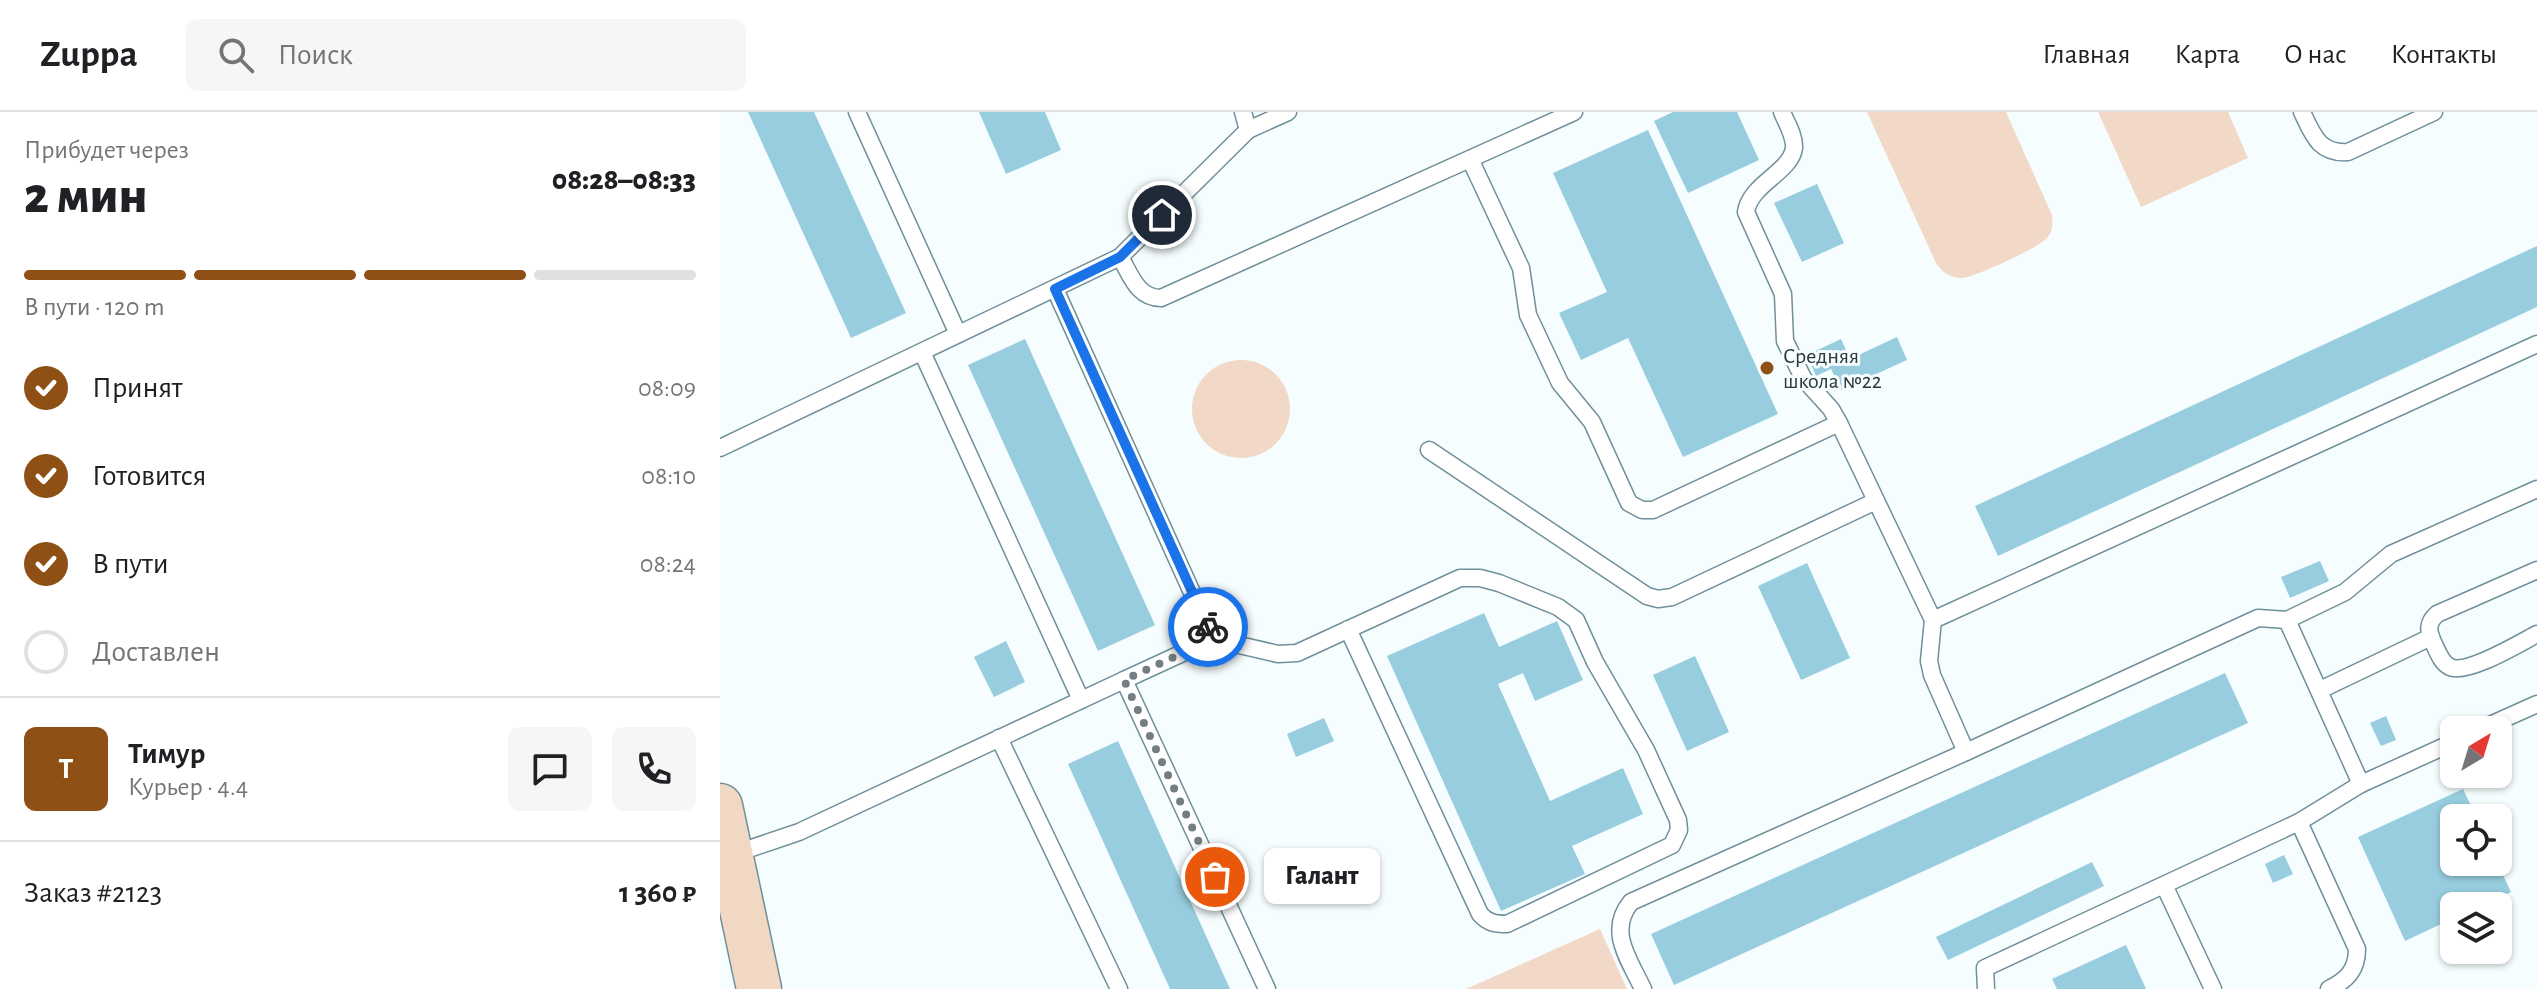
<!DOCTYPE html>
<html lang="ru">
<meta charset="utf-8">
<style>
:root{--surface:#fff;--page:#f6f6f6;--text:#202124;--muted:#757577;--line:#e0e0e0;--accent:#8f5016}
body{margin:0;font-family:"Alegreya Sans",sans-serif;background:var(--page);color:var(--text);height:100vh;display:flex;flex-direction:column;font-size:30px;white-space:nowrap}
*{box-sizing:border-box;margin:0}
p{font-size:26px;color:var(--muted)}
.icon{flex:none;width:44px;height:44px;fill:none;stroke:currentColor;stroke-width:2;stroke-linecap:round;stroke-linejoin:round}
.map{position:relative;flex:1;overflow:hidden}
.side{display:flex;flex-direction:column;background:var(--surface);width:720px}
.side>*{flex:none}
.needle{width:52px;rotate:38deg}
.buttons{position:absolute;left:1720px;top:604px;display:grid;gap:16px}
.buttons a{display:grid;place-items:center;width:72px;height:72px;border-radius:12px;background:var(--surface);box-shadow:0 2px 6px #0004;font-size:40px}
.pin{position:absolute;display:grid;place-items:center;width:68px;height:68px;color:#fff;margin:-34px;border:4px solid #fff;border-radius:50%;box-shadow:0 2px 8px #0007}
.courier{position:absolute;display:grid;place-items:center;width:80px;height:80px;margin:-40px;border:6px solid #1a73e8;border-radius:50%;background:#fff;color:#222;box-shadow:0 2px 10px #0007}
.bubble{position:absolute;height:56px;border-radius:12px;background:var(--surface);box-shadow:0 2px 6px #0004;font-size:26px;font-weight:800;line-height:56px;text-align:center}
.overview em{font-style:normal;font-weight:800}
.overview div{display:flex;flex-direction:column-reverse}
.overview{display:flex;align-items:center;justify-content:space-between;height:136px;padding:0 24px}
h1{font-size:52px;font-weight:800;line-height:60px}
.bar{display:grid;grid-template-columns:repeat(4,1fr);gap:12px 8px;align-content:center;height:96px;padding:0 24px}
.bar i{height:10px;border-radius:6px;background:var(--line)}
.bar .active{background:var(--accent)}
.bar p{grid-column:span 4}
.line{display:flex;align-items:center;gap:20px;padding:0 24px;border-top:2px solid var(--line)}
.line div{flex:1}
.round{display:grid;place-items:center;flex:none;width:84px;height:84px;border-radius:12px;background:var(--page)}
ol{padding:0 24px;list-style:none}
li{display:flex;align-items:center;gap:24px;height:88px}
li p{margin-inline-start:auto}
li .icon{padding:8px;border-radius:50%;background:var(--accent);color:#fff;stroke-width:4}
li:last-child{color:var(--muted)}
li i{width:44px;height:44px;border:4px solid var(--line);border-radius:50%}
header{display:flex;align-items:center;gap:48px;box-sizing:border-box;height:112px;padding:0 40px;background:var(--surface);border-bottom:2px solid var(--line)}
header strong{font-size:38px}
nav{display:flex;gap:44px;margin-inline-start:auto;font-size:28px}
.search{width:560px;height:72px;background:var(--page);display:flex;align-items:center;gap:20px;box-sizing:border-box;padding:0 28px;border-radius:12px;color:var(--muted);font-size:30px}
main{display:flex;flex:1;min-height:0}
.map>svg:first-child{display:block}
.green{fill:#f2d8c6}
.building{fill:#97cddf}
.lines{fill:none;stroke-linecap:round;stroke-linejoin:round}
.lane-casing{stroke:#70909b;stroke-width:19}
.secondary-casing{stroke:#70909b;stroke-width:47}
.lane{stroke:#fff;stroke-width:16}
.secondary{stroke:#f1d8c3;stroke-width:44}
.done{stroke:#727e81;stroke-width:8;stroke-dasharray:0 14.4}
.route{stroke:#1a73e8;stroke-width:10}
.poi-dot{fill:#8f5016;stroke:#f6fdff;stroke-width:3}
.labels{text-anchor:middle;stroke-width:6;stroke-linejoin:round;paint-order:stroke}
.poi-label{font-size:22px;fill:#2b393d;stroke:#f6fdff;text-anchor:start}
</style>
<header>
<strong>Zuppa</strong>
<div class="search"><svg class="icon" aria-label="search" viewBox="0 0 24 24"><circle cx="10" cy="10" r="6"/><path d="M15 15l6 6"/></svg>Поиск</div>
<nav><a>Главная</a><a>Карта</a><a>О нас</a><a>Контакты</a></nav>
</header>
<main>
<section class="side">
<div class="overview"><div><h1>2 мин</h1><p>Прибудет через</p></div><em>08:28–08:33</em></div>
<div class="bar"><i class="active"></i><i class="active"></i><i class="active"></i><i></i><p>В пути · 120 m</p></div>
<ol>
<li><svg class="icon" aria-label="check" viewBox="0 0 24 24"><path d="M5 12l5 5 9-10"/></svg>Принят<p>08:09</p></li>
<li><svg class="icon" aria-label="check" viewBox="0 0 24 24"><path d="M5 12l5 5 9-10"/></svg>Готовится<p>08:10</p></li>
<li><svg class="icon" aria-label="check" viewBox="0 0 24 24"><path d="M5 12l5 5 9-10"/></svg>В пути<p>08:24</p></li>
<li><i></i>Доставлен</li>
</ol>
<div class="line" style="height:144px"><b class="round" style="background:var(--accent);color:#fff">Т</b><div><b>Тимур</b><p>Курьер · 4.4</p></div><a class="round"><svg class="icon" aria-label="chat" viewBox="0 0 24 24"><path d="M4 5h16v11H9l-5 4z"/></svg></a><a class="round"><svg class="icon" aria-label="phone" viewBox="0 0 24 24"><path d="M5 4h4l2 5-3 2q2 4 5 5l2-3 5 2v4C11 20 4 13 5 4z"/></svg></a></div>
<div class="line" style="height:104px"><div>Заказ #2123</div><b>1 360 ₽</b></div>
</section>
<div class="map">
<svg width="1817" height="877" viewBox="0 0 1817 877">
<rect width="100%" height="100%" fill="#f6fdff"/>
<g class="green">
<path d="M1147,0H1286L1332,103C1333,112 1333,119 1327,126C1320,135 1253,166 1242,166C1230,166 1222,160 1216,151Z"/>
<path d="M1378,0H1508L1528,46L1421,95Z"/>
<circle cx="521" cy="297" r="49"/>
<path d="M880,817L907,877H746Z"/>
</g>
<g class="building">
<path d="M28,0H94L186,201L131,226Z"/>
<path d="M259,0H325L341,38L286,62Z"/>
<path d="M953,0H1017L1039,48L968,81L934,9Z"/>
<path d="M928,18L1058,302L963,345L908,226L861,248L839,201L887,180L833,61Z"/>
<path d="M1097,72L1124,131L1082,150L1054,91Z"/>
<path d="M1817,134V195L1278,444L1255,394Z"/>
<path d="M1177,225L1187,248L1121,278L1111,257L1096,264L1087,243L1121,227L1130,247Z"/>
<path d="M305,227L435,513L378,539L248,253Z"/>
<path d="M1600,449L1609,469L1570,486L1561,465Z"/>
<path d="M1087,451L1130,546L1081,568L1038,474Z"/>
<path d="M764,501L779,535L837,509L863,568L815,589L803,561L778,572L830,689L903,656L923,702L852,734L865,762L781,799L667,544Z"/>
<path d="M286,529L305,570L274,585L254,545Z"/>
<path d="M975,544L1009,620L967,639L933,563Z"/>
<path d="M1505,561L1528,611L954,873L931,822Z"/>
<path d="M1666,604L1676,628L1661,634L1650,611Z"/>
<path d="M604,606L614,629L576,645L567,622Z"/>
<path d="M398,629L510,877H450L348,652Z"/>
<path d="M1743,677L1757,706H1734V750H1777L1791,780L1760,794H1734V806L1685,829L1638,725Z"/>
<path d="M1564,743L1573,762L1553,771L1545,752Z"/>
<path d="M1372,750L1384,774L1228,848L1216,825Z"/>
<path d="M1406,833L1426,877H1337L1332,867Z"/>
</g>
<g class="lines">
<g class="lane-casing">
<g id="lane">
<path d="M137,0L238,222"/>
<path d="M523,0L528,18"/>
<path d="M1062,0C1066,10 1075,24 1074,36C1071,60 1030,72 1026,100L1063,182L1065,229L1083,266L1111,297L1119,311"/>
<path d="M1582,0C1593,23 1599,42 1628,40L1714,0"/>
<path d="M750,47L801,156L808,203L840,271L872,310L909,391L922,398H933L1119,311L1213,508"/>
<path d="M400,145C411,163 417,186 441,186L854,0"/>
<path d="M335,177L493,527L404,568"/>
<path d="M202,240L361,588"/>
<path d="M0,336L400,145L528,18L568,0"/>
<path d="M709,338L927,484L938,487L952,485L1156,389"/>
<path d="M1817,458L1717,502C1707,511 1708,519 1713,530C1717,538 1721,551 1730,555C1747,563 1800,531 1817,522"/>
<path d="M1567,508L1641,672"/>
<path d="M493,527L558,542L577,541L740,466H760L779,471L838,495L856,508L875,550L926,638L958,708L959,718L952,733L787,812C775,812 768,811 760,802L628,517"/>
<path d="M1600,578L1711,525"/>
<path d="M1759,618L1817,592"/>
<path d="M279,626L399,877"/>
<path d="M1246,640L1212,563L1209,549L1213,508L1817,232"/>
<path d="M1579,710L1637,837C1637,858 1627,868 1609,877"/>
<path d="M11,743L79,720L404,568L547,877"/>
<path d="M1444,773L1493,877"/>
<path d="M923,877C909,847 887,819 911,790L1246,640L1538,506L1567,508L1625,480L1671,442L1817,377"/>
<path d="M1266,877L1265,856L1579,710L1641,672L1734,630"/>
</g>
</g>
<g class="secondary-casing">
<path id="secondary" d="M0,694L39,877"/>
</g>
<use href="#lane" class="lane"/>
<use href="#secondary" class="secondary"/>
</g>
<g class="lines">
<path class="done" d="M488,515L493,527L404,568L495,765"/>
<path class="route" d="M442,103L400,145L335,177L488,515"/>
</g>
<circle class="poi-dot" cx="1047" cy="256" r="8"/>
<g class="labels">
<g class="poi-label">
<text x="1063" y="251">Средняя<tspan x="1063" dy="25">школа №22</tspan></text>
</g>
</g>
</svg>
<div class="buttons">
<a><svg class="needle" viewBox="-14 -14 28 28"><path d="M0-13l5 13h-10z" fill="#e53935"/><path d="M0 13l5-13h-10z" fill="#757577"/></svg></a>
<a><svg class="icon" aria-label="locate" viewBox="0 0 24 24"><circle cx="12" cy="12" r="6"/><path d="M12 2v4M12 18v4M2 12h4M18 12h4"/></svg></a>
<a><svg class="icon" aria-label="layers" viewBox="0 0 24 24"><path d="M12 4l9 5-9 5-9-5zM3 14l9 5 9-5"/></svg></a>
</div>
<div class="pin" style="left:495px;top:765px;background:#ea580c"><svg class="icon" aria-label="bag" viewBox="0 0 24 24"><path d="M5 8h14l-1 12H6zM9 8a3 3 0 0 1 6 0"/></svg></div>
<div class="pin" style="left:442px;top:103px;background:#1f2937"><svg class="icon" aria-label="home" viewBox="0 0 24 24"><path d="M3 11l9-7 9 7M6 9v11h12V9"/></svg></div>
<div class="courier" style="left:488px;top:515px"><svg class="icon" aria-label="bike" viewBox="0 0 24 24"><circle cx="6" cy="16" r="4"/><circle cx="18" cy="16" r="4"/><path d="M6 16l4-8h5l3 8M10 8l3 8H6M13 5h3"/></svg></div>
<div class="bubble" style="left:544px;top:736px;width:116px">Галант</div>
</div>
</main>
